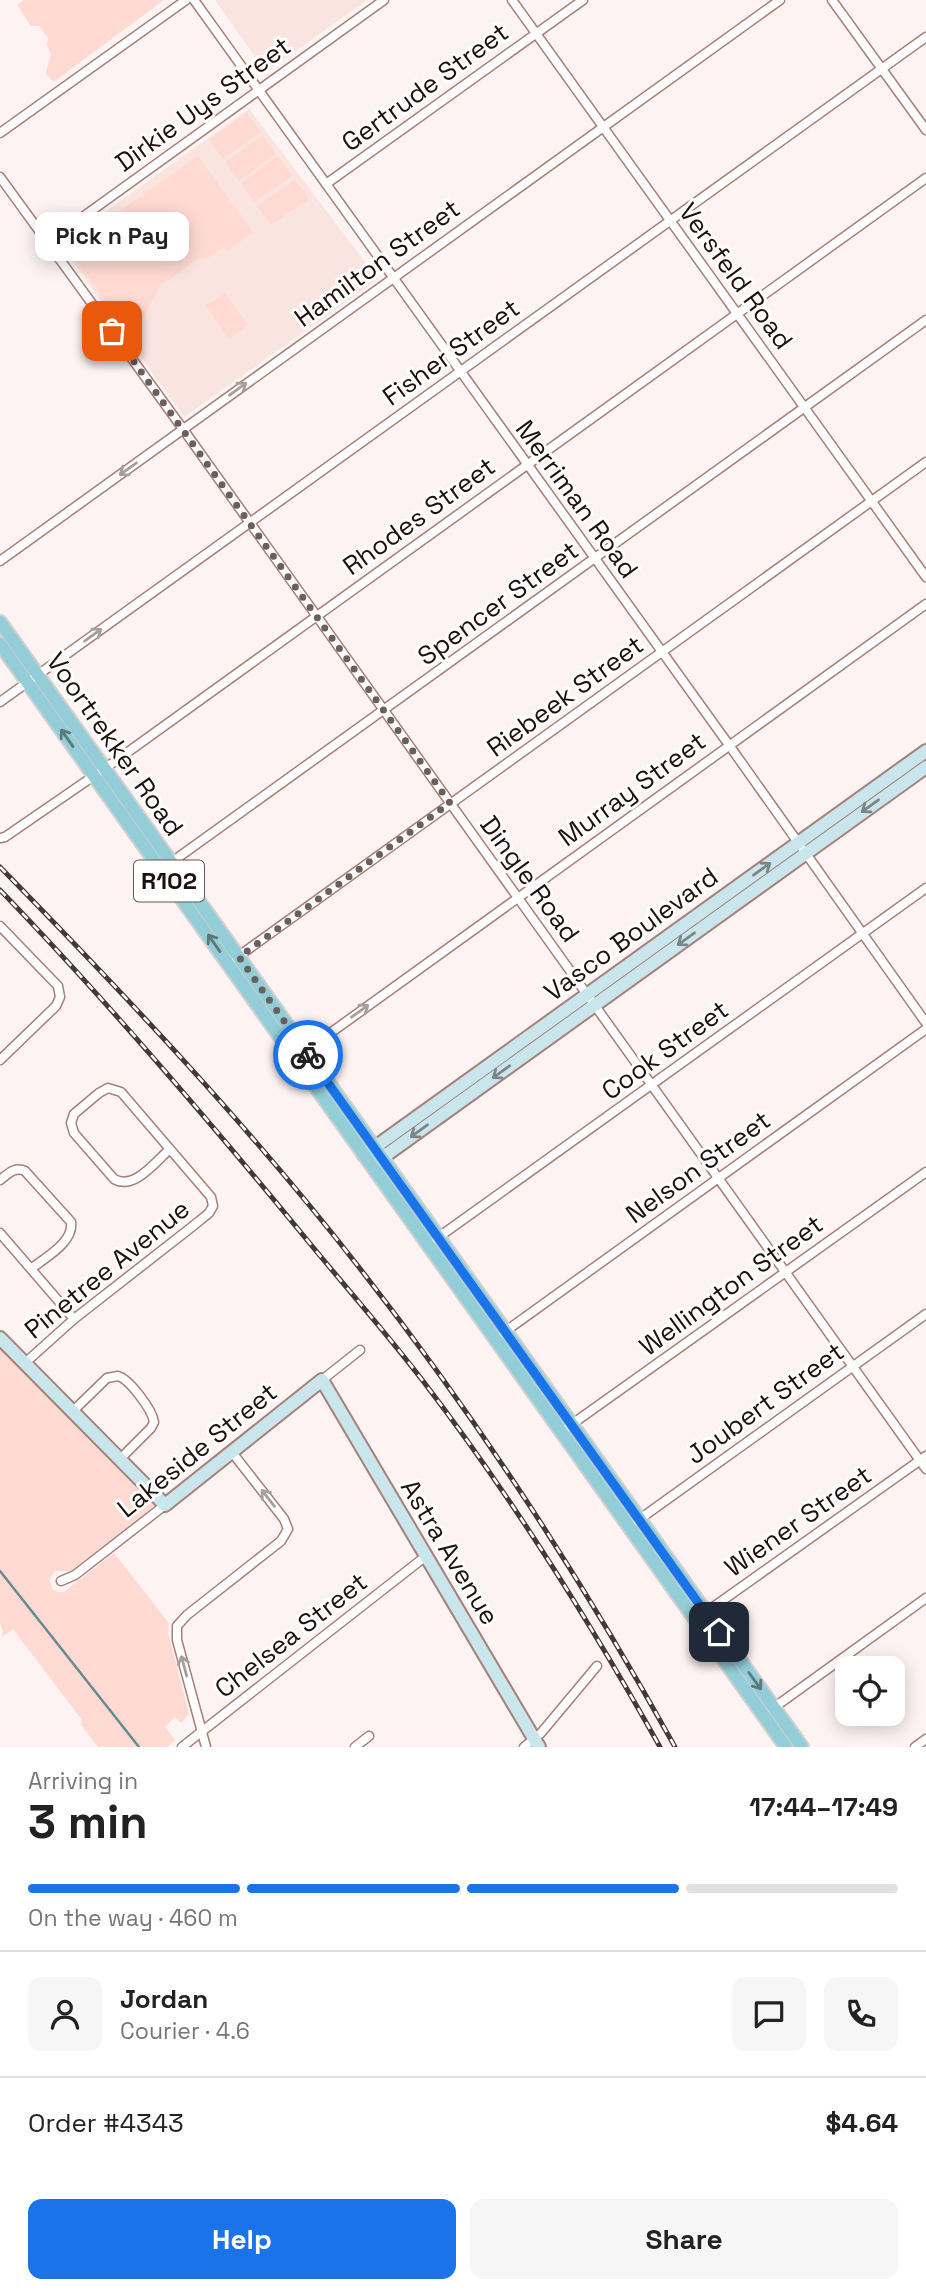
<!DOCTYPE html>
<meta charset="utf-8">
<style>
:root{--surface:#fff;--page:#f6f6f6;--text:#222;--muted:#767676;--line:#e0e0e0;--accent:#1a73e8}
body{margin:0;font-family:"Space Grotesk",sans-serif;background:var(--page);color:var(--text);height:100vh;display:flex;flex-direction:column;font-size:26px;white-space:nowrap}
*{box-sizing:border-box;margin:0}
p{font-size:23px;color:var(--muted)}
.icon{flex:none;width:38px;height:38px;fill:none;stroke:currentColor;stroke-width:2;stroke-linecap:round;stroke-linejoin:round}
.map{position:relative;height:1747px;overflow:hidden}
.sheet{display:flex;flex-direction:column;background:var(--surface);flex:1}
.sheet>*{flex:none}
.fabs{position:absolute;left:835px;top:1656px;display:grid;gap:14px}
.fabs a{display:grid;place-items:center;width:70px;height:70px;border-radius:14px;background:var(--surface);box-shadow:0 4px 18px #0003;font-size:35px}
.pin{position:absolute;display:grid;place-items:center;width:60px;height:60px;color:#fff;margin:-30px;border-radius:14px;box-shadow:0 4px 10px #0006}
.courier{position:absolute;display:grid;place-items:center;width:70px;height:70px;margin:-35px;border:5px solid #1a73e8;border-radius:50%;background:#fff;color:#222;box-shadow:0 2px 9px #0007}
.bubble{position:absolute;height:49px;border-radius:14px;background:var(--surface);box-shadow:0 4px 18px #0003;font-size:23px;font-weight:800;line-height:49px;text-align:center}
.overview em{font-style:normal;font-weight:800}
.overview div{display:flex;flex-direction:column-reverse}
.overview{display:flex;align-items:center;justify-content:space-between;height:119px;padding:0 28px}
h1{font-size:46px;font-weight:800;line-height:52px}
.bar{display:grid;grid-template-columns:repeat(4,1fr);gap:10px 7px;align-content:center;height:84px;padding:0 28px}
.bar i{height:9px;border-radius:5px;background:var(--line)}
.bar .active{background:var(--accent)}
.bar p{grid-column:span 4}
.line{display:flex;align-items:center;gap:18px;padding:0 28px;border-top:2px solid var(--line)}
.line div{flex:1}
.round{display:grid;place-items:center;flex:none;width:74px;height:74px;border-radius:14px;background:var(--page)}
.action{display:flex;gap:14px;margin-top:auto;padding:14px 28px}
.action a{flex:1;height:80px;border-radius:14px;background:var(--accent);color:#fff;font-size:28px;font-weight:800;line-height:80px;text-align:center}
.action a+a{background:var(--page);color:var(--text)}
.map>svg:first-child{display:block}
.built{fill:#f9e4e0}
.green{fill:#ffdad3}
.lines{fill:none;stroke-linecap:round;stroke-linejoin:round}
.stream{stroke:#688a91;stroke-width:2.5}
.street-casing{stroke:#a68079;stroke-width:11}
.secondary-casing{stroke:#a68079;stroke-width:16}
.primary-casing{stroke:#d2cfcf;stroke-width:16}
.street{stroke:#fff;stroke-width:8}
.secondary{stroke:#c9e6ec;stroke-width:12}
.primary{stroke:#92cdd8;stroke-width:12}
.rail-casing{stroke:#463837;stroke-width:5}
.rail{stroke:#fff;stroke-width:2.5;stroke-dasharray:8;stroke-linecap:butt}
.oneway{stroke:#a59f9e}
.oneway2{stroke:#5d787d}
.oneway3{stroke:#7c8588}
.done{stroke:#6b5f5d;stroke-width:7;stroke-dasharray:0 12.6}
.route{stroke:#1a73e8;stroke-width:9}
.labels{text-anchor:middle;stroke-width:6;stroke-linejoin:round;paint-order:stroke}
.shield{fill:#fff;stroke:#615756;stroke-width:2}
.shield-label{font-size:24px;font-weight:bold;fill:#1d0f0d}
.street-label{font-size:26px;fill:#1d0f0d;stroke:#fff}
</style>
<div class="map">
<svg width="926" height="1747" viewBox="0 0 926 1747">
<rect width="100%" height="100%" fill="#fcf3f2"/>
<g class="built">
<path d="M215,0H367L272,68H263Z"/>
<path d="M249,109L378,279L184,417L60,244Z"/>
</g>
<g class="green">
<path d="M24,0H164L55,81L51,80L46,73L51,53L47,46L48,38L39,26H31L17,5Z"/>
<path d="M247,113L261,132L223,159L209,140Z"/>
<path d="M263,135L276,154L239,181L225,162Z"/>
<path d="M198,156L253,232L227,251L224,247L206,259L199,258L160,286L133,339L67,248Z"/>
<path d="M278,156L292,176L254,202L241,183Z"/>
<path d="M295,180L309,199L271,225L257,206Z"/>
<path d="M225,293L248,325L229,339L206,306Z"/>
<path d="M0,1345L155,1503L153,1507L71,1571H55L49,1580L53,1590L58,1592H64L114,1553L169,1623L168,1633L189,1714L181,1723L175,1717L165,1727L175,1740L167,1747H98L81,1725L82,1720L13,1629L2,1637L3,1631L0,1624Z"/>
</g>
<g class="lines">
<path class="stream" d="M0,1571L139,1747"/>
<g class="street-casing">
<g id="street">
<path d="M194,0L729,745L926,1023"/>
<path d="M512,0L926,577"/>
<path d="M832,0L926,130"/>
<path d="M0,133L186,0"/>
<path d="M0,177L183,429L926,1469"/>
<path d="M326,184L583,0"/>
<path d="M48,242L384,0"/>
<path d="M0,561L780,0"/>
<path d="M0,702L926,37"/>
<path d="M0,838L5,837L114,762L926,178"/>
<path d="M169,864L926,320"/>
<path d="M0,926L58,986L60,997L56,1006L0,1060"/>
<path d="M236,958L926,462"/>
<path d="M304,1052L926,604"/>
<path d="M0,1180C8,1174 15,1166 25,1171L71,1222C74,1242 46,1257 32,1268"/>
<path d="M0,1233L74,1319"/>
<path d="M436,1239L926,888"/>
<path d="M503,1333L926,1029"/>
<path d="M25,1363L74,1319L193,1226L209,1213L213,1206L211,1197L121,1092L108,1088L99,1093L74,1114L71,1123L74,1133L114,1179C134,1191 156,1161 170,1149"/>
<path d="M322,1380L360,1350"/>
<path d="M73,1411L107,1378L118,1376C129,1379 152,1409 154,1422L151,1428L120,1459"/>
<path d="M561,1432L926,1172"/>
<path d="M637,1521L926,1314"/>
<path d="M61,1581L75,1575L165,1505"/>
<path d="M695,1620L926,1456"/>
<path d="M772,1709L926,1598"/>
<path d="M182,1747L426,1556"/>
<path d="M206,1747L177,1640V1626L187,1615L281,1541L288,1529L284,1519L231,1451"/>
<path d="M355,1747L369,1736"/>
<path d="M524,1747L541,1733L597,1666"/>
<path d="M915,1747L926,1739"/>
</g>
</g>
<g class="secondary-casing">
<g id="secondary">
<path d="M364,1155L926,751"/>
<path d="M375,1163L926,767"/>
<path d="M0,1338L165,1505L322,1380L539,1747"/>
</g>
</g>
<g class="primary-casing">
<g id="primary">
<path d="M0,622L802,1747"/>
<path d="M0,644L786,1747"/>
</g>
</g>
<use href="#street" class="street"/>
<use href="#secondary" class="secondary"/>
<use href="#primary" class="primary"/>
<g class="rail-casing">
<g id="rail">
<path d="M0,867C125,995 248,1125 358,1266C477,1418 582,1579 675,1747"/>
<path d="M0,890C110,1004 212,1124 312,1246C349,1291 388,1335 423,1381C511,1496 589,1620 660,1747"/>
</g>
</g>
<use href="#rail" class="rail"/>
</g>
<defs><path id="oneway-shaft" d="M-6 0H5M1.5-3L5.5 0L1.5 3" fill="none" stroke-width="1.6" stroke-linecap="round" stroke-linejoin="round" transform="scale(1.75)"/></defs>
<g class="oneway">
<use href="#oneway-shaft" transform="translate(238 389) rotate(-36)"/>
<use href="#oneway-shaft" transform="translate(128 469) rotate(144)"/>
<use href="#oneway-shaft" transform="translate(93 635) rotate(-36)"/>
<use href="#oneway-shaft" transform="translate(360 1011) rotate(-36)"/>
<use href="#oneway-shaft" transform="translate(268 1498) rotate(-128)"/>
<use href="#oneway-shaft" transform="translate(184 1666) rotate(-105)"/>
</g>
<g class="oneway2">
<use href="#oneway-shaft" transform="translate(67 738) rotate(-125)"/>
<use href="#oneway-shaft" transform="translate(214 943) rotate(-125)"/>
<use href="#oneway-shaft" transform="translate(755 1681) rotate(54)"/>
</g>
<g class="oneway3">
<use href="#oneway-shaft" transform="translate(870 806) rotate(144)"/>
<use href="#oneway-shaft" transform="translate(762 869) rotate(-36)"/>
<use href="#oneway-shaft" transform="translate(686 939) rotate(144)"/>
<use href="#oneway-shaft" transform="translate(501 1072) rotate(144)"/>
<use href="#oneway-shaft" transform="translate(419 1131) rotate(144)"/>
</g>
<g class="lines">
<path class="done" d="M112,331L450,803L239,957L308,1055"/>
<path class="route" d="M308,1055L719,1632"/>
</g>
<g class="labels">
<rect class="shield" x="134" y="860.5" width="70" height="41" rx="5"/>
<g class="shield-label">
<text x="169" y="889">R102</text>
</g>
<g class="street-label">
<text transform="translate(425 87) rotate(-36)" y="9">Gertrude Street</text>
<text transform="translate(203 104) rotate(-36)" y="9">Dirkie Uys Street</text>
<text transform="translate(377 263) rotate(-36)" y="9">Hamilton Street</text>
<text transform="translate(736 276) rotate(54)" y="9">Versfeld Road</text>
<text transform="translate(451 352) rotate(-36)" y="9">Fisher Street</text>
<text transform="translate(577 499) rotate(54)" y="9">Merriman Road</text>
<text transform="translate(419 516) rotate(-36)" y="9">Rhodes Street</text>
<text transform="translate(498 603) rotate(-36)" y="9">Spencer Street</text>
<text transform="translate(565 696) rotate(-36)" y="9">Riebeek Street</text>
<text transform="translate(115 744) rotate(55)" y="9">Voortrekker Road</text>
<text transform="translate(632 789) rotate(-36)" y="9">Murray Street</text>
<text transform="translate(530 879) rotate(54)" y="9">Dingle Road</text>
<text transform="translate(631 934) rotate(-36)" y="9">Vasco Boulevard</text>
<text transform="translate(665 1050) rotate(-36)" y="9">Cook Street</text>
<text transform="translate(698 1167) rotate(-36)" y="9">Nelson Street</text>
<text transform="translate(107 1269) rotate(-39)" y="9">Pinetree Avenue</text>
<text transform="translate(731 1285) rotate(-36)" y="9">Wellington Street</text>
<text transform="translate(765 1403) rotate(-36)" y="9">Joubert Street</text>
<text transform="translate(197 1450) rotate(-39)" y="9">Lakeside Street</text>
<text transform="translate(798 1521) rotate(-35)" y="9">Wiener Street</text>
<text transform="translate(450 1552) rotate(59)" y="9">Astra Avenue</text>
<text transform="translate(291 1635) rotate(-38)" y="9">Chelsea Street</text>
</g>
</g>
</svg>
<div class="fabs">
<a><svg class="icon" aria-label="locate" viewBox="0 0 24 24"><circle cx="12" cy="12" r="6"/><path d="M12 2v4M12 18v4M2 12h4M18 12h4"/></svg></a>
</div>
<div class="pin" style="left:112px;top:331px;background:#ea580c"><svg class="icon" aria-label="bag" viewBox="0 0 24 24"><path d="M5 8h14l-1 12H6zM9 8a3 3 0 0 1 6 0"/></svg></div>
<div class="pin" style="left:719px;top:1632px;background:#1f2937"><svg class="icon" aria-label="home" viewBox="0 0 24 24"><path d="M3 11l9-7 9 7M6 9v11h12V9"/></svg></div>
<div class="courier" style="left:308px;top:1055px"><svg class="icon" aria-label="bike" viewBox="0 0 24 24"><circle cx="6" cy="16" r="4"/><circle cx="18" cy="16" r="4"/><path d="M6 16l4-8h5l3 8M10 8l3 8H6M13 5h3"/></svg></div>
<div class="bubble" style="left:35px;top:212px;width:154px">Pick n Pay</div>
</div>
<section class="sheet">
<div class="overview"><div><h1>3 min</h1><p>Arriving in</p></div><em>17:44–17:49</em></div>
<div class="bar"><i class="active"></i><i class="active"></i><i class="active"></i><i></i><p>On the way · 460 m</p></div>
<div class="line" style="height:126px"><a class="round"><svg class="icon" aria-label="person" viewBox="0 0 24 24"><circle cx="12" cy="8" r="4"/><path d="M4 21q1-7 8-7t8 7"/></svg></a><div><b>Jordan</b><p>Courier · 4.6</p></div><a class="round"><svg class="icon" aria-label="chat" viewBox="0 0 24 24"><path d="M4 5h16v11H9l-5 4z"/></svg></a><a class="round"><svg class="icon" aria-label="phone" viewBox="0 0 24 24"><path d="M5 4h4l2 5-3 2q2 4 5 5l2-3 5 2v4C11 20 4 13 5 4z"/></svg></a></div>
<div class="line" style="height:91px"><div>Order #4343</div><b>$4.64</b></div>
<div class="action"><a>Help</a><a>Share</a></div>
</section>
